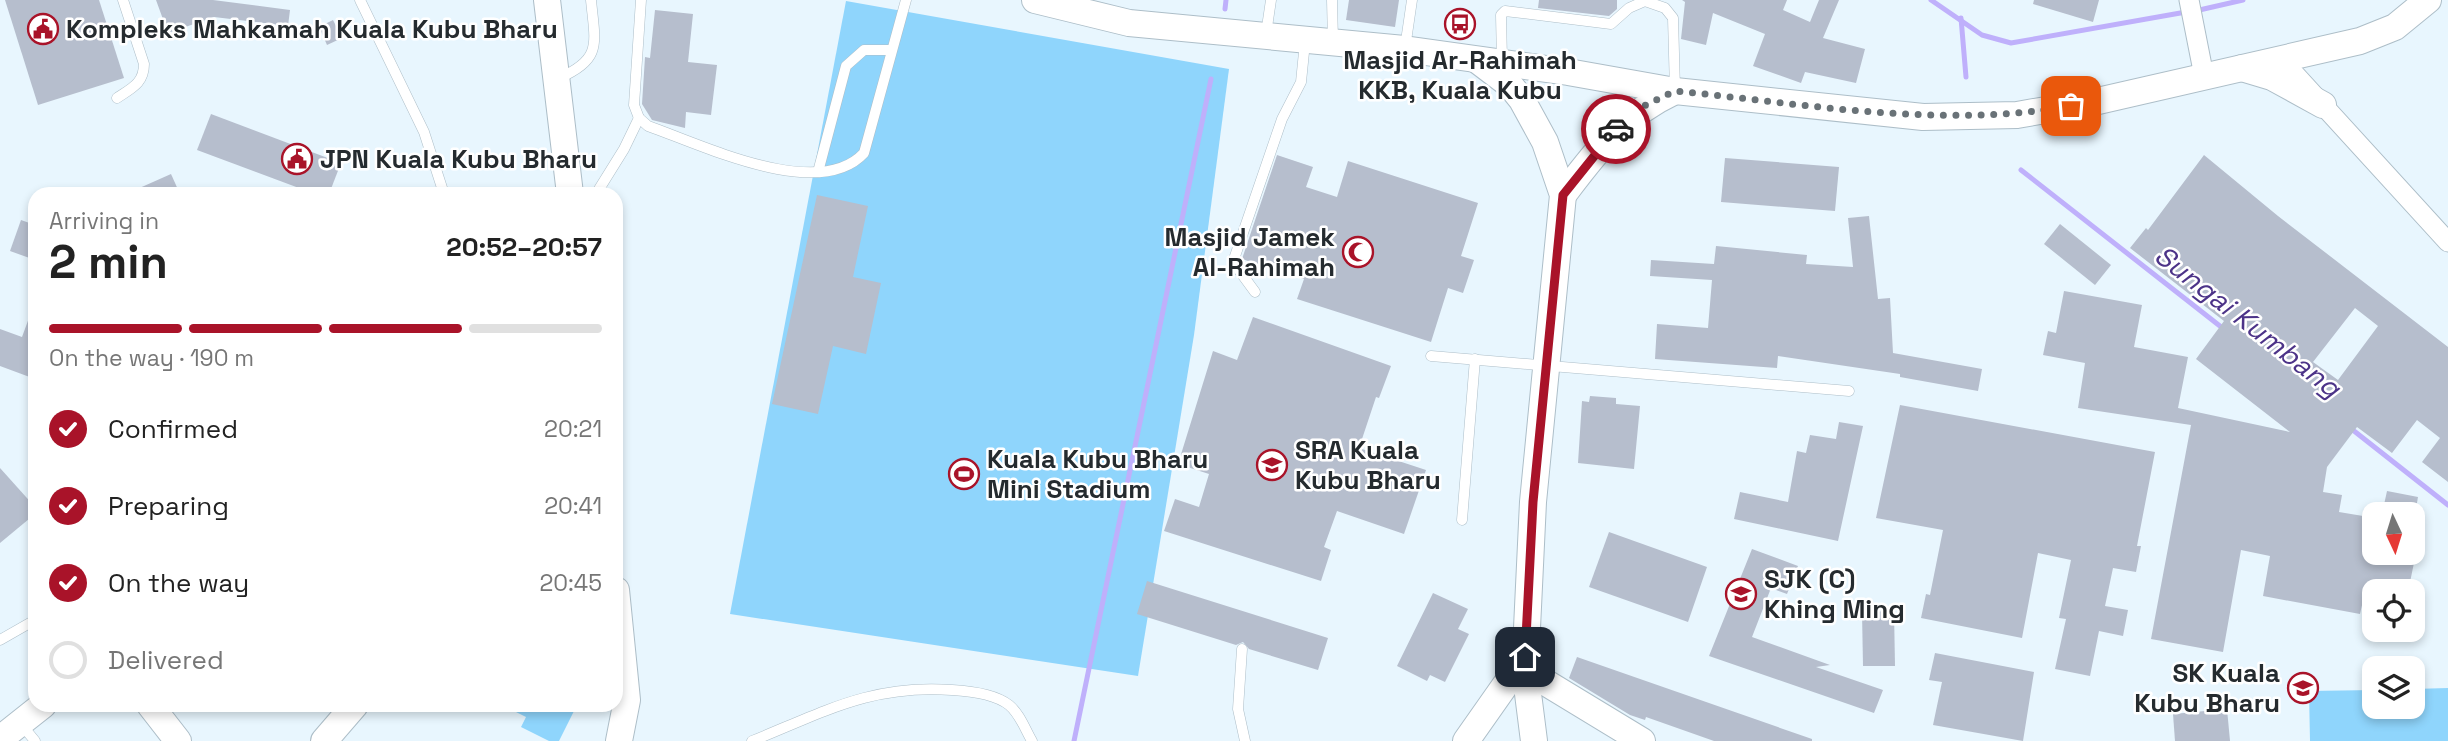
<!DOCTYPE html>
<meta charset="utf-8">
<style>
:root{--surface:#fff;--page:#f2f2f2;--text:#222;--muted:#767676;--line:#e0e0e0;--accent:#a91329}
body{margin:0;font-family:"Space Grotesk",sans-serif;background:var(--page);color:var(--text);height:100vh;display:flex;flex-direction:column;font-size:26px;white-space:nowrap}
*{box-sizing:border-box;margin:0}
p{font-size:23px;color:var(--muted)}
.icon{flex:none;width:38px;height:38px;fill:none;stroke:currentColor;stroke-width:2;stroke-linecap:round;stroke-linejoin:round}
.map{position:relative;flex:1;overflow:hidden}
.details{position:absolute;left:28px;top:187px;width:595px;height:525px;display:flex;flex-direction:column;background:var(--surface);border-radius:21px;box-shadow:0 4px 10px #0003}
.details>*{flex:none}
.needle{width:46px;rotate:176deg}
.tools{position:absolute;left:2362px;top:502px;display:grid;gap:14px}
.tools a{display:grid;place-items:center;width:63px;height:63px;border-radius:14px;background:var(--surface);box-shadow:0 4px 10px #0003;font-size:35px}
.pin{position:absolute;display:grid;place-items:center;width:60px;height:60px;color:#fff;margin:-30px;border-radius:14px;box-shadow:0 4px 10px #0006}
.courier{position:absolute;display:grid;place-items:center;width:70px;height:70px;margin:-35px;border:5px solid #a91329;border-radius:50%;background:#fff;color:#222;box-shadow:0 2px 9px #0007}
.headline em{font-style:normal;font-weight:700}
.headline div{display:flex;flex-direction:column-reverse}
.headline{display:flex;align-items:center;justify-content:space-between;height:119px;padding:0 21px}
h1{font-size:46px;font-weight:700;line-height:52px}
.bar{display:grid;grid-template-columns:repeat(4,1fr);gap:10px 7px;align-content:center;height:84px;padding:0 21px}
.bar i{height:9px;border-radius:5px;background:var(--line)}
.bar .active{background:var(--accent)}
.bar p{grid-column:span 4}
ol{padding:0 21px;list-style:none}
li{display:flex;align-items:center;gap:21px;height:77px}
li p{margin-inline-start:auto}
li .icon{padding:7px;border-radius:50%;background:var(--accent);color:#fff;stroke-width:4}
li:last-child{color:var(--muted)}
li i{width:38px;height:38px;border:4px solid var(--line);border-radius:50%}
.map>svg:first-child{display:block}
.green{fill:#8fd5fc}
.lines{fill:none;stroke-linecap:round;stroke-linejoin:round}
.stream{stroke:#bfb0fb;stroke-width:5}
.building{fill:#b6becd;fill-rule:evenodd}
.lane-casing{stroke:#adbec8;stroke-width:11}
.street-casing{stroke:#adbec8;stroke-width:21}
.secondary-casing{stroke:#adbec8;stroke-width:28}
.lane{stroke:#fff;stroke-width:10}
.street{stroke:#fff;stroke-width:19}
.secondary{stroke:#fff;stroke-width:26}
.done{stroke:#697277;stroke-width:7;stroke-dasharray:0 12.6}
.route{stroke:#a91329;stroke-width:9}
.labels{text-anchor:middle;stroke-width:5;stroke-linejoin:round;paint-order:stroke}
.poi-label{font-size:26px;font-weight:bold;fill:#252b2f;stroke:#fff;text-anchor:start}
.water-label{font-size:28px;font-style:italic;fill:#4c3388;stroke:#fff}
</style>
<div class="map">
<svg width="2448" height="741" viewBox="0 0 2448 741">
<rect width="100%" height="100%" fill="#e8f6fe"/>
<g class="green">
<path d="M846,1L1229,69L1194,335L1138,676L730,614Z"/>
<path d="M2448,688V741H2310L2309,691L2375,690V707H2413V689Z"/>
<path d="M502,705H577L559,741H549L521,727L526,717Z"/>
</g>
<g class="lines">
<g class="stream">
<path d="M1931,0L1982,35L2011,43L2186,12"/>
<path d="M1225,9L1226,0"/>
<path d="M2195,11L2243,0"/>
<path d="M1961,18L1966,77"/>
<path d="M2021,170L2225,330"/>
<path d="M2349,427L2448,505"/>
<path d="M1074,741L1211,79"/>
</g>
</g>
<g class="building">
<path d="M5,0H99L124,78L38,105Z"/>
<path d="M156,0H213L290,10L288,26L214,17L168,33Z"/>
<path d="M1349,0H1399L1395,27L1346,20Z"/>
<path d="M1539,0H1617V9L1609,16L1538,8Z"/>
<path d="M1682,0H1787L1783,10L1810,22L1819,0H1839L1823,38L1865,49L1856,83L1805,72L1801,83L1753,66L1765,34L1713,13L1706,45L1681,39L1685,2Z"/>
<path d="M2034,0H2099L2093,22L2033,4Z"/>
<path d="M655,10L693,14L688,62L717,65L711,115L686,112L685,128L652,120L642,104L645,57L650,58Z"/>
<path d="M333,20L342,38L327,45L319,27Z"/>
<path d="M211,114L341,163L329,194H315L197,150Z"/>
<path d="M1277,155L1313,167L1306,187L1337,197L1348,161L1478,203L1461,256L1474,260L1463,293L1448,288L1431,342L1297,299L1304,279L1242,259Z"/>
<path d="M2204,155L2278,216L2448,347V482L2422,462L2440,438L2417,420L2392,453L2357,427L2327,467L2323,492L2342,495L2339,512L2375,518V553H2416L2408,592H2365L2360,614L2263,596L2270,556L2241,550L2223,652L2151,639L2191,425L2078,408L2085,363L2043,355L2048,331L2056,333L2064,291L2142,305L2134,347L2188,357L2178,408L2290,432L2196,359L2224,321L2130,248L2146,228L2148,230ZM2355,308L2378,326L2338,380L2313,362Z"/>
<path d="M1725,158L1839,167L1835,211L1721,202Z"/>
<path d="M171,174L180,194H126Z"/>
<path d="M817,195L868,206L853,277L881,283L866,354L833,346L818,414L772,404Z"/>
<path d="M1869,216L1878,299L1890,298L1893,353L1982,369L1978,391L1900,377V374L1778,356L1777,368L1655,359L1657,324L1708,328L1712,280L1650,276L1651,260L1714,264L1716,246L1807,255L1806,264L1853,267L1848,218Z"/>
<path d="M21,220L35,225V260L10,251Z"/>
<path d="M2060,224L2111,265L2095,285L2044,244Z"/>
<path d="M33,307H35V379L0,366V329L22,337Z"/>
<path d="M1253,317L1391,366L1379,398L1376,397L1359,448L1426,470L1404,534L1337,511L1324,547L1331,550L1321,581L1164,531L1175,499L1199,507L1209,474L1178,464L1213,351L1237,360Z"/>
<path d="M1590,396L1616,398V404L1640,406L1634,469L1578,463L1582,401L1589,402Z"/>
<path d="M1900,405L2155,452L2137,546H2141L2136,572L2113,568L2105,606L2128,610L2123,636L2099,631L2090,676L2055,669L2066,619L2059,618L2071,560L2038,553L2022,638L1921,618L1926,594L1930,595L1943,530L1876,518Z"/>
<path d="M1839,422L1863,426L1838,541L1734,519L1740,492L1788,502L1797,451L1806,453L1810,435L1836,439Z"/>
<path d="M0,468L35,507V514L0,543Z"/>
<path d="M2387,491L2418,497L2415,514H2382Z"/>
<path d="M1609,532L1707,567L1688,622L1589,587Z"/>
<path d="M1752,549L1798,566L1787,594L1771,588L1752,637L1830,665L1816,667L1883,690L1874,713L1709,656Z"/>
<path d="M1147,581L1328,638L1318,670L1249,649L1243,642L1236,645L1137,614Z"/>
<path d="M1433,593L1468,609L1458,629L1469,634L1445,682L1430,675L1427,681L1397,666Z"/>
<path d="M1894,611L1895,666H1863L1862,612Z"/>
<path d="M1935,653L2034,672L2023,741L1933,725L1942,682L1929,680Z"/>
<path d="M1577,657L1812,739V741H1714L1646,717L1645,720L1630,715L1569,678Z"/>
<path d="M2227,709L2230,741H2175L2173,714Z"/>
</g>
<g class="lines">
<g class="lane-casing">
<g id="lane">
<path d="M360,0L424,132L444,194"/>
<path d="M641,0L634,105L639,118L648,126C702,145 819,202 864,153L906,0"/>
<path d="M1332,0L1333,41"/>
<path d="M1266,34L1271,0"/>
<path d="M1405,48L1412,0"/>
<path d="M1502,61L1501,15L1505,11L1611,24L1629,8L1645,1L1665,8L1673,18L1675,90"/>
<path d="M559,78C603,59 595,43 591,0"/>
<path d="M117,98C132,88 144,83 144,64L123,0"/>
<path d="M818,172L846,66L864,50H891"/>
<path d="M596,194L624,149L639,118"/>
<path d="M1255,292L1233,262L1282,119L1301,82L1305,42"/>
<path d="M1431,356L1849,391"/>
<path d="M1462,520L1475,359"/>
<path d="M0,640L35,620"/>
<path d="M1242,649L1238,709L1245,741"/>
<path d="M21,724L35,741"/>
<path d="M752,741C824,712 872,684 952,690C970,691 995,694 1009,705C1020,714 1025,729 1032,741"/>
</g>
</g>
<g class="street-casing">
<g id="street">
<path d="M2189,0L2204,76"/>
<path d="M2280,58L2448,242"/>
</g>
</g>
<g class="secondary-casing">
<g id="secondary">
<path d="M547,0L570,194"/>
<path d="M1035,0L1129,23L1404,49L1568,72L1675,91L1923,117L2017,115L2098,101L2360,41L2395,27L2428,0"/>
<path d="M1477,60L1510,85L1522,100L1545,142L1563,195L1533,502L1525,670L1534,741"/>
<path d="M2242,68L2272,77L2323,105"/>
<path d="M1563,195C1598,149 1622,116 1675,91"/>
<path d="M616,590L627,700L619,741"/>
<path d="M1525,670L1642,741"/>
<path d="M150,705L178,741"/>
<path d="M0,739L43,705"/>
<path d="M324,741L355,705"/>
<path d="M1466,741L1525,657"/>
</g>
</g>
<use href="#lane" class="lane"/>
<use href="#street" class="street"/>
<use href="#secondary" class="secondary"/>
</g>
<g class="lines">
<path class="done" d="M1616,129L1644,106L1675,91C1808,104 1939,129 2071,106"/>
<path class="route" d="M1525,657L1533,502L1563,195L1616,129"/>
</g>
<defs>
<g id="bus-ring" transform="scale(1.575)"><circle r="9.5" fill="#fff" stroke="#a91329" stroke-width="1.5"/><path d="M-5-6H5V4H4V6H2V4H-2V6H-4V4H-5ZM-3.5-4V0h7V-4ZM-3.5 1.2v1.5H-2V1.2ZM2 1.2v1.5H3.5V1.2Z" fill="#a91329"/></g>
<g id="civic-ring" transform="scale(1.575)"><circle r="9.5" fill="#fff" stroke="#a91329" stroke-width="1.5"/><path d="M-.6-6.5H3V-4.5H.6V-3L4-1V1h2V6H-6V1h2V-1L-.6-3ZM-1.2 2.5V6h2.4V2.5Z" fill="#a91329"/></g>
<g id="mosque-ring" transform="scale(1.575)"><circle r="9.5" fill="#fff" stroke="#a91329" stroke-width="1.5"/><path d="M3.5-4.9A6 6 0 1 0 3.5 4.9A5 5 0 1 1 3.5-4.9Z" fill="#a91329"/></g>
<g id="school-ring" transform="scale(1.575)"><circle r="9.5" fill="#fff" stroke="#a91329" stroke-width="1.5"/><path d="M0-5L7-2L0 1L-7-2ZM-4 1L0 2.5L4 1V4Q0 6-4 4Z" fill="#a91329"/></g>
<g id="stadium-ring" transform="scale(1.575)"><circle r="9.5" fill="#fff" stroke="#a91329" stroke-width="1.5"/><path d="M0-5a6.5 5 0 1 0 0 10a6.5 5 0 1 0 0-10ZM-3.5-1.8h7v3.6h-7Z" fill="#a91329"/></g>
</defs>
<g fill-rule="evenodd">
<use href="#bus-ring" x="1460" y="24"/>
<use href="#civic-ring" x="43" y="29"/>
<use href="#civic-ring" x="297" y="159"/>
<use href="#mosque-ring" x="1358" y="252"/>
<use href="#school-ring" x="1272" y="465"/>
<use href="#stadium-ring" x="964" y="474"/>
<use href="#school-ring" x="1741" y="594"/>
<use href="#school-ring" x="2303" y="688"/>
</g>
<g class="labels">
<g class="poi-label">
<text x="66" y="38">Kompleks Mahkamah Kuala Kubu Bharu</text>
<text x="1460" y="69" text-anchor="middle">Masjid Ar-Rahimah<tspan x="1460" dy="30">KKB, Kuala Kubu</tspan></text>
<text x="320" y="168">JPN Kuala Kubu Bharu</text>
<text x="1335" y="246" text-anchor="end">Masjid Jamek<tspan x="1335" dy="30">Al-Rahimah</tspan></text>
<text x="1295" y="459">SRA Kuala<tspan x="1295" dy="30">Kubu Bharu</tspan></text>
<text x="987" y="468">Kuala Kubu Bharu<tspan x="987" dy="30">Mini Stadium</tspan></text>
<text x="1764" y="588">SJK (C)<tspan x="1764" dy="30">Khing Ming</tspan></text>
<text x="2280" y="682" text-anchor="end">SK Kuala<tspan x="2280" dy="30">Kubu Bharu</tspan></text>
</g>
<g class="water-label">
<text transform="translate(2248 321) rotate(38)" y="10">Sungai Kumbang</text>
</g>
</g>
</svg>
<div class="tools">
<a><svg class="needle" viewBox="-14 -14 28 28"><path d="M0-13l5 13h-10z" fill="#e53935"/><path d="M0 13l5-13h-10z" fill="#767676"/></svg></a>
<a><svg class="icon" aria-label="locate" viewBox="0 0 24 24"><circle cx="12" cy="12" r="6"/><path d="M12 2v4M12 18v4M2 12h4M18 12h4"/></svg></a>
<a><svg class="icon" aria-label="layers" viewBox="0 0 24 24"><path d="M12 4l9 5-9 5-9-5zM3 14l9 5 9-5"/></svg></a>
</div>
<div class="pin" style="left:2071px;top:106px;background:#ea580c"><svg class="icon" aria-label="bag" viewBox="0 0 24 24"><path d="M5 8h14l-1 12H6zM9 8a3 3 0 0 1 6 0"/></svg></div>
<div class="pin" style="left:1525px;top:657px;background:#1f2937"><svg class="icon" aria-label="home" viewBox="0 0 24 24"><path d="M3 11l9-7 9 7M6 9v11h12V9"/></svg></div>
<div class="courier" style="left:1616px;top:129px"><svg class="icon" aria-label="car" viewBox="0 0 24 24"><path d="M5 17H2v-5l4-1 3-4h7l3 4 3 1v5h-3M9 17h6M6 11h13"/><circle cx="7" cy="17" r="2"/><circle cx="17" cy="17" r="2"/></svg></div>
<section class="details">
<div class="headline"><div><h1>2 min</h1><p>Arriving in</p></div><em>20:52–20:57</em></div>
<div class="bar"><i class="active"></i><i class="active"></i><i class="active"></i><i></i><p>On the way · 190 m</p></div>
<ol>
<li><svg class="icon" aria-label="check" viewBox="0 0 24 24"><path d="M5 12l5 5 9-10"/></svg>Confirmed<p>20:21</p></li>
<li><svg class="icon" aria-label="check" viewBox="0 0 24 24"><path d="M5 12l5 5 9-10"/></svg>Preparing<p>20:41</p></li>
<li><svg class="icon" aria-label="check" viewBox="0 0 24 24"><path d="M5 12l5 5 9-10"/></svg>On the way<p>20:45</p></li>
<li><i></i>Delivered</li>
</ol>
</section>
</div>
